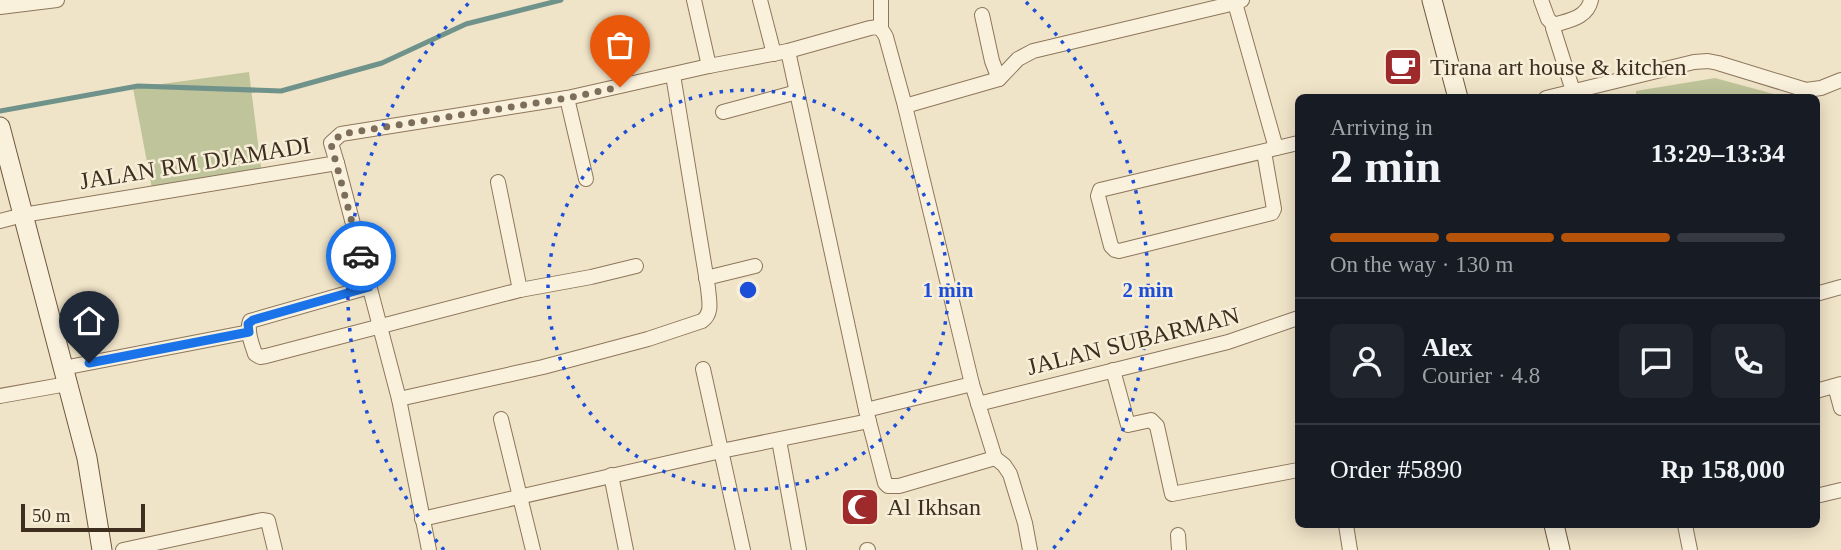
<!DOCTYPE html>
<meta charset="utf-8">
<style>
:root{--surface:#171b24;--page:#20242c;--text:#f1f3f6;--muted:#9ea1a6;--line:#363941;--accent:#b45309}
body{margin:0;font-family:"Times New Roman",serif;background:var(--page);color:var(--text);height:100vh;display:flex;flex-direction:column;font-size:26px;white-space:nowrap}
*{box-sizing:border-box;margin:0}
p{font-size:23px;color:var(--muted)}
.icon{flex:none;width:38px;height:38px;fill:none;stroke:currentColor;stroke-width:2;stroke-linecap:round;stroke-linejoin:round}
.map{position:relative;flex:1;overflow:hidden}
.details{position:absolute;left:1295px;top:94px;width:525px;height:434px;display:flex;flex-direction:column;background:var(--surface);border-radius:10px;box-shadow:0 4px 18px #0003}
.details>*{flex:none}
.scale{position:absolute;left:21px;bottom:18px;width:124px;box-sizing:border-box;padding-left:7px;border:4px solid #3d2e20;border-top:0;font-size:19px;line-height:24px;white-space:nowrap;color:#3d2e20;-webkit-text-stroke:5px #f7eed8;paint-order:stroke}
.pin{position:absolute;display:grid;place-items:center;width:60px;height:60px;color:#fff;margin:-72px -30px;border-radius:50% 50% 50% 0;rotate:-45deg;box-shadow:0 0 7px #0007}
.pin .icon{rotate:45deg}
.courier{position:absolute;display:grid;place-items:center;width:70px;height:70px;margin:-35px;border:5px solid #1a73e8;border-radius:50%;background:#fff;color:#222;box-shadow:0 2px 9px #0007}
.head em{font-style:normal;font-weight:800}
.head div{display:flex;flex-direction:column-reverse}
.head{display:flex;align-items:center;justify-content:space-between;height:119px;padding:0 35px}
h1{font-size:46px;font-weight:800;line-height:52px}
.bar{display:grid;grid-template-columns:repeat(4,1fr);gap:10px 7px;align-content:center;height:84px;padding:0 35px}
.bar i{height:9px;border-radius:5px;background:var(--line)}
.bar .active{background:var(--accent)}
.bar p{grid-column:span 4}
.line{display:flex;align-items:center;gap:18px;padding:0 35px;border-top:2px solid var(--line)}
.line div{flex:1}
.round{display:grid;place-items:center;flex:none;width:74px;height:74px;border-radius:10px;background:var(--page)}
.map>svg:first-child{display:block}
.cemetery{fill:#bfc49a}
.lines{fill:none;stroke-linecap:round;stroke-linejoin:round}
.stream{stroke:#6f938a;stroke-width:5}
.street-casing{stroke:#8d765c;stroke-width:16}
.secondary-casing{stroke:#6f573f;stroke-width:21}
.street{stroke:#faf1dc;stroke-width:14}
.secondary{stroke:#faf1dc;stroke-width:19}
.done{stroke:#7c6e5b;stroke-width:7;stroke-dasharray:0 12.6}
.route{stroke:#1a73e8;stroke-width:9}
.ring{fill:none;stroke:#1d4ed8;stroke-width:3.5;stroke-dasharray:3.5 7}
.labels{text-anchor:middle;stroke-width:5;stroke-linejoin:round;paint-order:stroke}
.poi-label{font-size:24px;fill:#3d2e20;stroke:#f7eed8;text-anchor:start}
.street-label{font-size:24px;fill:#3d2e20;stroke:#f7eed8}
.centre{fill:#1d4ed8;stroke:#f7eed8;stroke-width:3.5}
.ring-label{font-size:21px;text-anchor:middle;font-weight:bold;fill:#1d4ed8;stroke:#f7eed8;stroke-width:5;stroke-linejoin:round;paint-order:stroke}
</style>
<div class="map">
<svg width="1841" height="550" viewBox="0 0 1841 550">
<rect width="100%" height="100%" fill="#f0e4c8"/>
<g class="cemetery">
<path d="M249,72L262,175L153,194L133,88Z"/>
<path d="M1715,78L1788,98H1636V91Z"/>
</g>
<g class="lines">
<path class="stream" d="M0,111L138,86L281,91L382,63L466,24L561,0"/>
<g class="street-casing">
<g id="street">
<path d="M694,0L709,66"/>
<path d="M760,0L774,54"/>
<path d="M881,0V29"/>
<path d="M1541,0L1548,19L1554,25"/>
<path d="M1235,3L1276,148"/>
<path d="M0,7L57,0"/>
<path d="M982,15L992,61L999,79"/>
<path d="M788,51L866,410L885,483L888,486H899L995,458"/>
<path d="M1573,91L1553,28L1554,25C1569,20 1587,18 1591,0"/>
<path d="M567,98L586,179"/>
<path d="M1546,98L1694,62L1708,61L1718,63L1806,90L1821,88L1841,80"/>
<path d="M905,106L999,79L1018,59L1033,51L1235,3L1242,0"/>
<path d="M723,112L797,92"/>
<path d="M1264,152L1274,209L1272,213L1119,251L1115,250L1111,246L1098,196L1100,190L1298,143"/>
<path d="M337,163L399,399L429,550"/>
<path d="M0,221L23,215L337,163L331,143L341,134L567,98L709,66L788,51L870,28C879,26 882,29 886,37L905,106L972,384L995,458L1004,465L1010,474L1025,523L1030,550"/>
<path d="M706,278L755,266"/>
<path d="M369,287L250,321C246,331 252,344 255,354L260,357L266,356L520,290L498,182"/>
<path d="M520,290L591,277L636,266"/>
<path d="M1816,294L1841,287"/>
<path d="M63,368L249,332"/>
<path d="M703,369L743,550"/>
<path d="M1113,370L1128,425L1151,420L1157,426L1172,494L1298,470"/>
<path d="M1835,386L1841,408"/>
<path d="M1816,391L1841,384"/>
<path d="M0,396L67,384"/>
<path d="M399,399L543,367L648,339L702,321C713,313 709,301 708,288L673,75"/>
<path d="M978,404L1228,342L1298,318"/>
<path d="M866,410L972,384"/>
<path d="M501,419L533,550"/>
<path d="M779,440L799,550"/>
<path d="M611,475L626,550"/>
<path d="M1816,496L1841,490"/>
<path d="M422,519L721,451L869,421"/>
<path d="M1346,525L1350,550"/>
<path d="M1685,525L1690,550"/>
<path d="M1178,535L1179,550"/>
<path d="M123,550L262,520L268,521L275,550"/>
<path d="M867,550H868"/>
</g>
</g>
<g class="secondary-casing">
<g id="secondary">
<path d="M1432,0L1458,98"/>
<path d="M0,127L87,458L102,550"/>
<path d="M1554,525L1560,550"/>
</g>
</g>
<use href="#street" class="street"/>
<use href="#secondary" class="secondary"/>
</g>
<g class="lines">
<path class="done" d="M361,256L331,144L341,134L567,98L620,87"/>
<path class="route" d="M89,363L249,332L248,324L253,320L369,287L361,256"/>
</g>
<g class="ring">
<circle cx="748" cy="290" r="200"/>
<path d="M444 550A400 400 0 0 1 470 2M1026 2A400 400 0 0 1 1052 550"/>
</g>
<defs>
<g id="cafe-square" transform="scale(2.0125)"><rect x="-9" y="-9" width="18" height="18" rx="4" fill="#9e2a2b" stroke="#f7eed8"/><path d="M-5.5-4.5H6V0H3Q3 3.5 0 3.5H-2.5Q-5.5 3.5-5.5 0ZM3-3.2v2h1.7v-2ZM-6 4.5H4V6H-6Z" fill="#fff"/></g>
<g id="mosque-square" transform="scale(2.0125)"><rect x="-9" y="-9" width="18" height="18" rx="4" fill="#9e2a2b" stroke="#f7eed8"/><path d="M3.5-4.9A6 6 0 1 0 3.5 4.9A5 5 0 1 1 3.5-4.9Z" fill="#fff"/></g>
</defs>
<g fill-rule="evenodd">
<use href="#cafe-square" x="1403" y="67"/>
<use href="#mosque-square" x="860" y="507"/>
</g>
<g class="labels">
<g class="poi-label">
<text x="1430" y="75">Tirana art house &amp; kitchen</text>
<text x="887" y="515">Al Ikhsan</text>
</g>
<g class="street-label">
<text transform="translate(195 163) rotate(-9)" y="8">JALAN RM DJAMADI</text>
<text transform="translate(1133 341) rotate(-14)" y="8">JALAN SUBARMAN</text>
</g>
</g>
<circle cx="748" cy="290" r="10" class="centre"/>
<g class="ring-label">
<text x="948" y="297">1 min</text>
<text x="1148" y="297">2 min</text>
</g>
</svg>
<div class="scale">50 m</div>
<div class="pin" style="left:620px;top:87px;background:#ea580c"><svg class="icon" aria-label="bag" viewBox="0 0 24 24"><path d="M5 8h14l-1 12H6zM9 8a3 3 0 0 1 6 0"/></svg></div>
<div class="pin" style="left:89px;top:363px;background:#1f2937"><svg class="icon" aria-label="home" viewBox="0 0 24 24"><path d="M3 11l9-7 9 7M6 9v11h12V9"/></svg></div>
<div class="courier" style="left:361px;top:256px"><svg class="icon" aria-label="car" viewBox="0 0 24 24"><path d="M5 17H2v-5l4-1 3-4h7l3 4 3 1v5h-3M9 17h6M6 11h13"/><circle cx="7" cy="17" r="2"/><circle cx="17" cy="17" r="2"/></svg></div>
<section class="details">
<div class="head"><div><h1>2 min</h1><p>Arriving in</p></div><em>13:29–13:34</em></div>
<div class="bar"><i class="active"></i><i class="active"></i><i class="active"></i><i></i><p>On the way · 130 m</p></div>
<div class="line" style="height:126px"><a class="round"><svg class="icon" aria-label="person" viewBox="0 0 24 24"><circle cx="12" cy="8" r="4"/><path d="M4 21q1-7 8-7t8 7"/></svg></a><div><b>Alex</b><p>Courier · 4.8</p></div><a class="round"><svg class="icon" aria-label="chat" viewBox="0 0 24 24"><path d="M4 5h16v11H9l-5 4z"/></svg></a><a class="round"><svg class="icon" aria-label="phone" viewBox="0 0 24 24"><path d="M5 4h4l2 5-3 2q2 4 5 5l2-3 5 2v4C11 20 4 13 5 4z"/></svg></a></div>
<div class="line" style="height:91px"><div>Order #5890</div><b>Rp 158,000</b></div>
</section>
</div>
